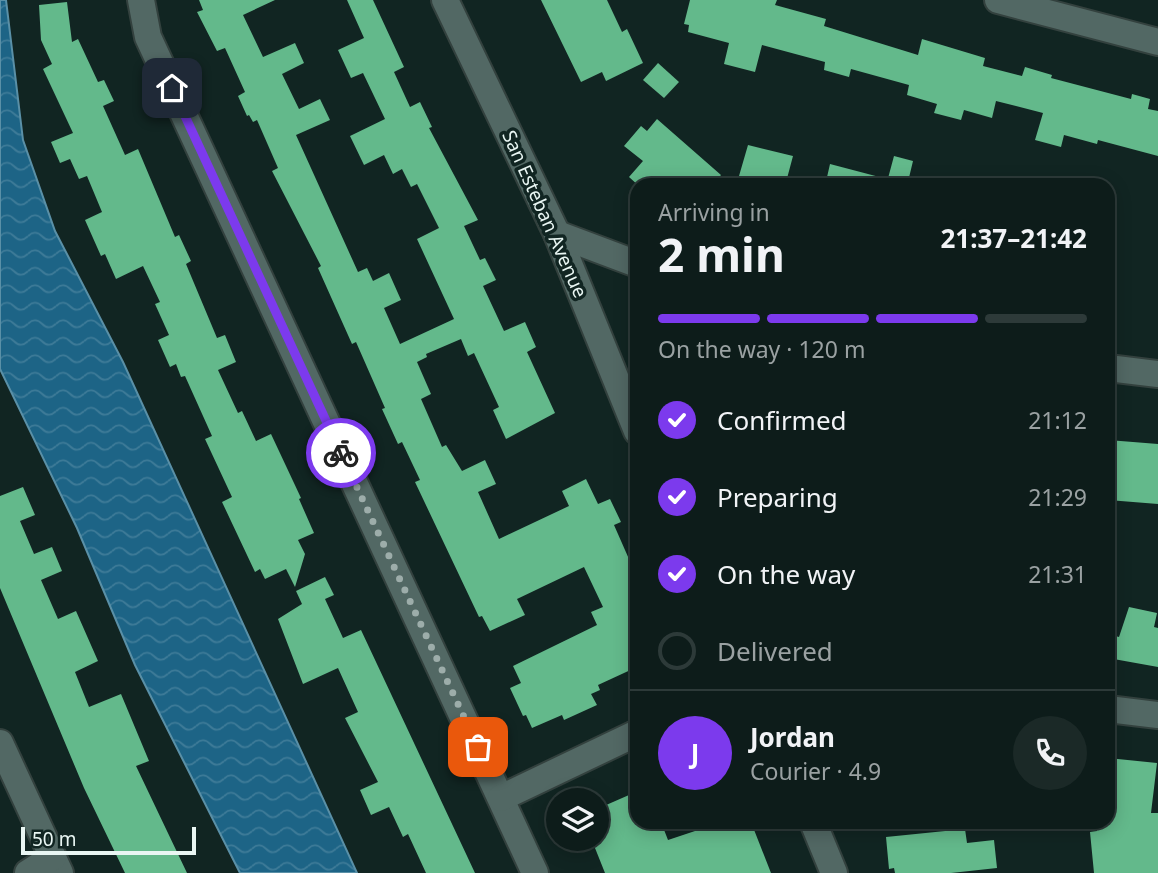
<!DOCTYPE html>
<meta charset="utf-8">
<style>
:root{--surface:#0d1c1a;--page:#1b2927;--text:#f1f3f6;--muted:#9aa1a2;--line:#2d3a39;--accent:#7c3aed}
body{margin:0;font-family:"Noto Sans",sans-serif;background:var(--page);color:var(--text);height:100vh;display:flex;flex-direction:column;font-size:26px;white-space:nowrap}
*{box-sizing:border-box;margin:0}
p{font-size:23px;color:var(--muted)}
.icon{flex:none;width:38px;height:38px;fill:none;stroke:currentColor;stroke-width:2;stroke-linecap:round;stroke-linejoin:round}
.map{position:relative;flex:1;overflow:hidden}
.drawer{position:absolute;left:630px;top:178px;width:485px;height:651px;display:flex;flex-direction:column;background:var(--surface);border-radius:21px;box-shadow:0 4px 18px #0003,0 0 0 2px var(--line)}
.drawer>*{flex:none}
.fabs{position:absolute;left:546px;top:788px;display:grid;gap:14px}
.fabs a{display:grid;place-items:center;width:63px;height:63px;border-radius:50%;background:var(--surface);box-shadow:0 4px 18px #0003,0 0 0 2px var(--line);font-size:35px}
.scale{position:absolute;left:21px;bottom:18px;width:175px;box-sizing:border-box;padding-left:7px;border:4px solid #e9f6f3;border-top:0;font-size:19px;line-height:24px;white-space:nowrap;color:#e9f6f3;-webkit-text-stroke:5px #112522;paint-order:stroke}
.pin{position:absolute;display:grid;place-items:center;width:60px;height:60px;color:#fff;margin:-30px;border-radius:14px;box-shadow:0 4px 10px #0006}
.courier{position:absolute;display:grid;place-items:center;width:70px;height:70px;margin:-35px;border:5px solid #7c3aed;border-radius:50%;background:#fff;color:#222;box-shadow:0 2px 9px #0007}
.headline em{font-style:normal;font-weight:700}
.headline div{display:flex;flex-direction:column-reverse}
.headline{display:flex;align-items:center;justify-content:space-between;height:119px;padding:0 28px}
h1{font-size:46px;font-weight:700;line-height:52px}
.bar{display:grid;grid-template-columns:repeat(4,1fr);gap:10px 7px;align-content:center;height:84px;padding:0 28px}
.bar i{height:9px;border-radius:5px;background:var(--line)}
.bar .active{background:var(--accent)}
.bar p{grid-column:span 4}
.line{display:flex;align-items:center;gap:18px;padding:0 28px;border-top:2px solid var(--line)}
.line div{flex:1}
.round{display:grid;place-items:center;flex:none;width:74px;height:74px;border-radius:37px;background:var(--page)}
ol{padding:0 28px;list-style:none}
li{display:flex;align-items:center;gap:21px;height:77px}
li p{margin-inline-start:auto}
li .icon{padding:7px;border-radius:50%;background:var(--accent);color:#fff;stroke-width:4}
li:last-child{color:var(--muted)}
li i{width:38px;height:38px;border:4px solid var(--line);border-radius:50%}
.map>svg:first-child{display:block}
.water{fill:url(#water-waves);stroke:#5a90a7;stroke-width:2}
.building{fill:#63b98b}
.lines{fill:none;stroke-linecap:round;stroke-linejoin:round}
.minor-casing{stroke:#33413e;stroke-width:30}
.minor{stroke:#526864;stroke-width:26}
.done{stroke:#9dadaa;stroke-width:7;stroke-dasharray:0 12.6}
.route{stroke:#7c3aed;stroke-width:9}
.labels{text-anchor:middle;stroke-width:7;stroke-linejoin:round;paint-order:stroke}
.street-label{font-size:19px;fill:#e9f6f3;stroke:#112522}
</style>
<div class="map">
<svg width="1158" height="873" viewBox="0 0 1158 873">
<defs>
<pattern id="water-waves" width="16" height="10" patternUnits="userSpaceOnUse" patternTransform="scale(1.75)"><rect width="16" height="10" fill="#1d6486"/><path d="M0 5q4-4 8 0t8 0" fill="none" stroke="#3e7b98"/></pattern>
</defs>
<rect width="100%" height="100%" fill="#112522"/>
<path class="water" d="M0,0H6L23,140L55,231L123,362L357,873H240L135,665L77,528L0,369Z"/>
<g class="building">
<path d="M199,0H275L243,15L263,57L295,43L304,63L282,74L299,109L320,99L330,120L296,135L358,272L367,268L373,281L389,273L401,300L384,308L400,344L454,319L417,239L439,228L417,184L411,187L402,169L393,174L384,155L364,165L350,136L385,119L363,73L351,78L338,50L364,38L347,0H373L404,67L394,72L410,107L420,102L432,127L429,128L478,220L464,226L480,260L485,258L496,280L483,286L504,331L525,322L536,347L527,352L555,413L506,439L493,410L499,407L474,353L468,356L461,339L426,354L427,357L417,362L431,394L421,399L442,447L446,445L462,471L485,460L496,484L478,492L499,539L569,506L562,491L586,479L598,504L610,499L621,522L614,525L636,575L630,578L637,593V667L598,685L600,690L591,694L597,705L564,720L562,715L532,728L526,715L523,716L510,688L521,683L513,666L597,625L591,612L603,607L584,567L517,599L525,615L490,631L482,616L479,617L415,482L420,480L402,442L398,444L382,409L385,408L356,342L352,344L318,268L321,266L272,171L278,168L257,120L253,122L249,115L247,116L238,96L245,92L225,48L217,51L197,12L203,10Z"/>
<path d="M541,0H607L622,32L627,29L643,63L606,81L602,72L581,82Z"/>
<path d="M690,0H777L775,5L826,19L824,26L918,55L922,39L985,58L983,66L1022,76L1025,67L1052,75L1051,78L1131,99L1132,94L1150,99L1148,109L1158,111V156L1098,140L1097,144L1064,135L1061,147L1035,140L1043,113L996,101L992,118L964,110L961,120L934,113L937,104L907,95L909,85L851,69L849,77L824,70L825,62L762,45L755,72L724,64L729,43L688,32L689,25L684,24Z"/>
<path d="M67,2L72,42L78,39L98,82L104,80L114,101L103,106L125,155L138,149L175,237L179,235L191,261L186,264L217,338L225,335L236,362L218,370L238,413L242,411L256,441L271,434L301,498L299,499L314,533L298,540L305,554L295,587L286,569L265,579L260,569L255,572L222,502L232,497L205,439L212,436L185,376L181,377L176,364L170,367L158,340L169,335L155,304L160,302L143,266L116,279L105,254L101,256L85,220L102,212L87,176L79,179L70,159L60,163L51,142L73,133L43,69L52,64L41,40L39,5Z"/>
<path d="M658,63L679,82L664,98L643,80Z"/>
<path d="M657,119L721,175L712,186H639L629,177L643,161L624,146L641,126L647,131Z"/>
<path d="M748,145L793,156L785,186H753L754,180L739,176Z"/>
<path d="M894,156L913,161L907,186H825L830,164L887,179V182Z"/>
<path d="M1108,440L1158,444V504L1108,500Z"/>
<path d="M23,487L35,515L20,521L34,554L52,547L62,571L41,580L58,619L76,611L98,661L75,672L89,707L121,694L149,761L136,766L187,873H125L84,788L0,588V496Z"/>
<path d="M325,577L334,595L325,599L343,638L361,630L475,873H426L408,834L403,837L389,807L371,815L360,790L378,782L345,718L358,712L338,668L303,684L278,619L302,604L296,591Z"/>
<path d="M1129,607L1157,613L1154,627L1158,628V667L1108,658V634L1119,637Z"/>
<path d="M1108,758L1157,763L1151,813H1158V873H1094L1090,832L1097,831L1096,822H1108Z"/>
<path d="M629,795L637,822H661L668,840L701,829L699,822H751L771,873H605L591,838H597V809Z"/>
<path d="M965,829L967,843L994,840L997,868L951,873H895L894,868L889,869L886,837Z"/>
</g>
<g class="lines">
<g class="minor-casing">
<g id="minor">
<path d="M141,0L148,37L535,873"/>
<path d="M445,0L557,234L637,431"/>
<path d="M998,0L1158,42"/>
<path d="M557,234L637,264"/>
<path d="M1108,368L1158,374"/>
<path d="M1108,709L1158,715"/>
<path d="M0,743L60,873"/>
<path d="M501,798L637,733"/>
<path d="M813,822L834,873"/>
<path d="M28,873L53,857"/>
</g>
</g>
<use href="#minor" class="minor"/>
</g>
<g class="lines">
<path class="done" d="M341,453L478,747"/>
<path class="route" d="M172,88L341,453"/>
</g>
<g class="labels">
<g class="street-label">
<text transform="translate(545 214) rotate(66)" y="7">San Esteban Avenue</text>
</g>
</g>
</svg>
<div class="fabs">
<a><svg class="icon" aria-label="layers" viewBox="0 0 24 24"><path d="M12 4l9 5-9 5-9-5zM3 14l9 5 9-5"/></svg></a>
</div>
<div class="scale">50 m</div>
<div class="pin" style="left:478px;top:747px;background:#ea580c"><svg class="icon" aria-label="bag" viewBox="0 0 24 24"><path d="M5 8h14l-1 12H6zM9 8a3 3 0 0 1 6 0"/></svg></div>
<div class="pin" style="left:172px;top:88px;background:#1f2937"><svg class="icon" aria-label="home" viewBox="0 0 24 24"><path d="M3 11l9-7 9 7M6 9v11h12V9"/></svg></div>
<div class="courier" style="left:341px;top:453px"><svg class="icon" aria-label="bike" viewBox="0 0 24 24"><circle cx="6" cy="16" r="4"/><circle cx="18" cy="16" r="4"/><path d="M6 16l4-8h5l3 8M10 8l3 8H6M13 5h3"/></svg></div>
<section class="drawer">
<div class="headline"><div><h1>2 min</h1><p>Arriving in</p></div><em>21:37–21:42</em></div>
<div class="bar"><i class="active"></i><i class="active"></i><i class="active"></i><i></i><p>On the way · 120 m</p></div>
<ol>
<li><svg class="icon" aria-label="check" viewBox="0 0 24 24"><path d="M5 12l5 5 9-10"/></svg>Confirmed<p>21:12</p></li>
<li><svg class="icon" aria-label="check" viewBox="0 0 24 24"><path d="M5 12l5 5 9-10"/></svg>Preparing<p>21:29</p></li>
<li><svg class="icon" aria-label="check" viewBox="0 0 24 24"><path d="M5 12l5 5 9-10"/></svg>On the way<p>21:31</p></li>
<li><i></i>Delivered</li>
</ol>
<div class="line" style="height:126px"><b class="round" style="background:var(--accent);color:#fff">J</b><div><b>Jordan</b><p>Courier · 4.9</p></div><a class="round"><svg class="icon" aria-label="phone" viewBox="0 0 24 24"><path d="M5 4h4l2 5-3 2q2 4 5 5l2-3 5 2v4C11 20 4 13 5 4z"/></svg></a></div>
</section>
</div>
